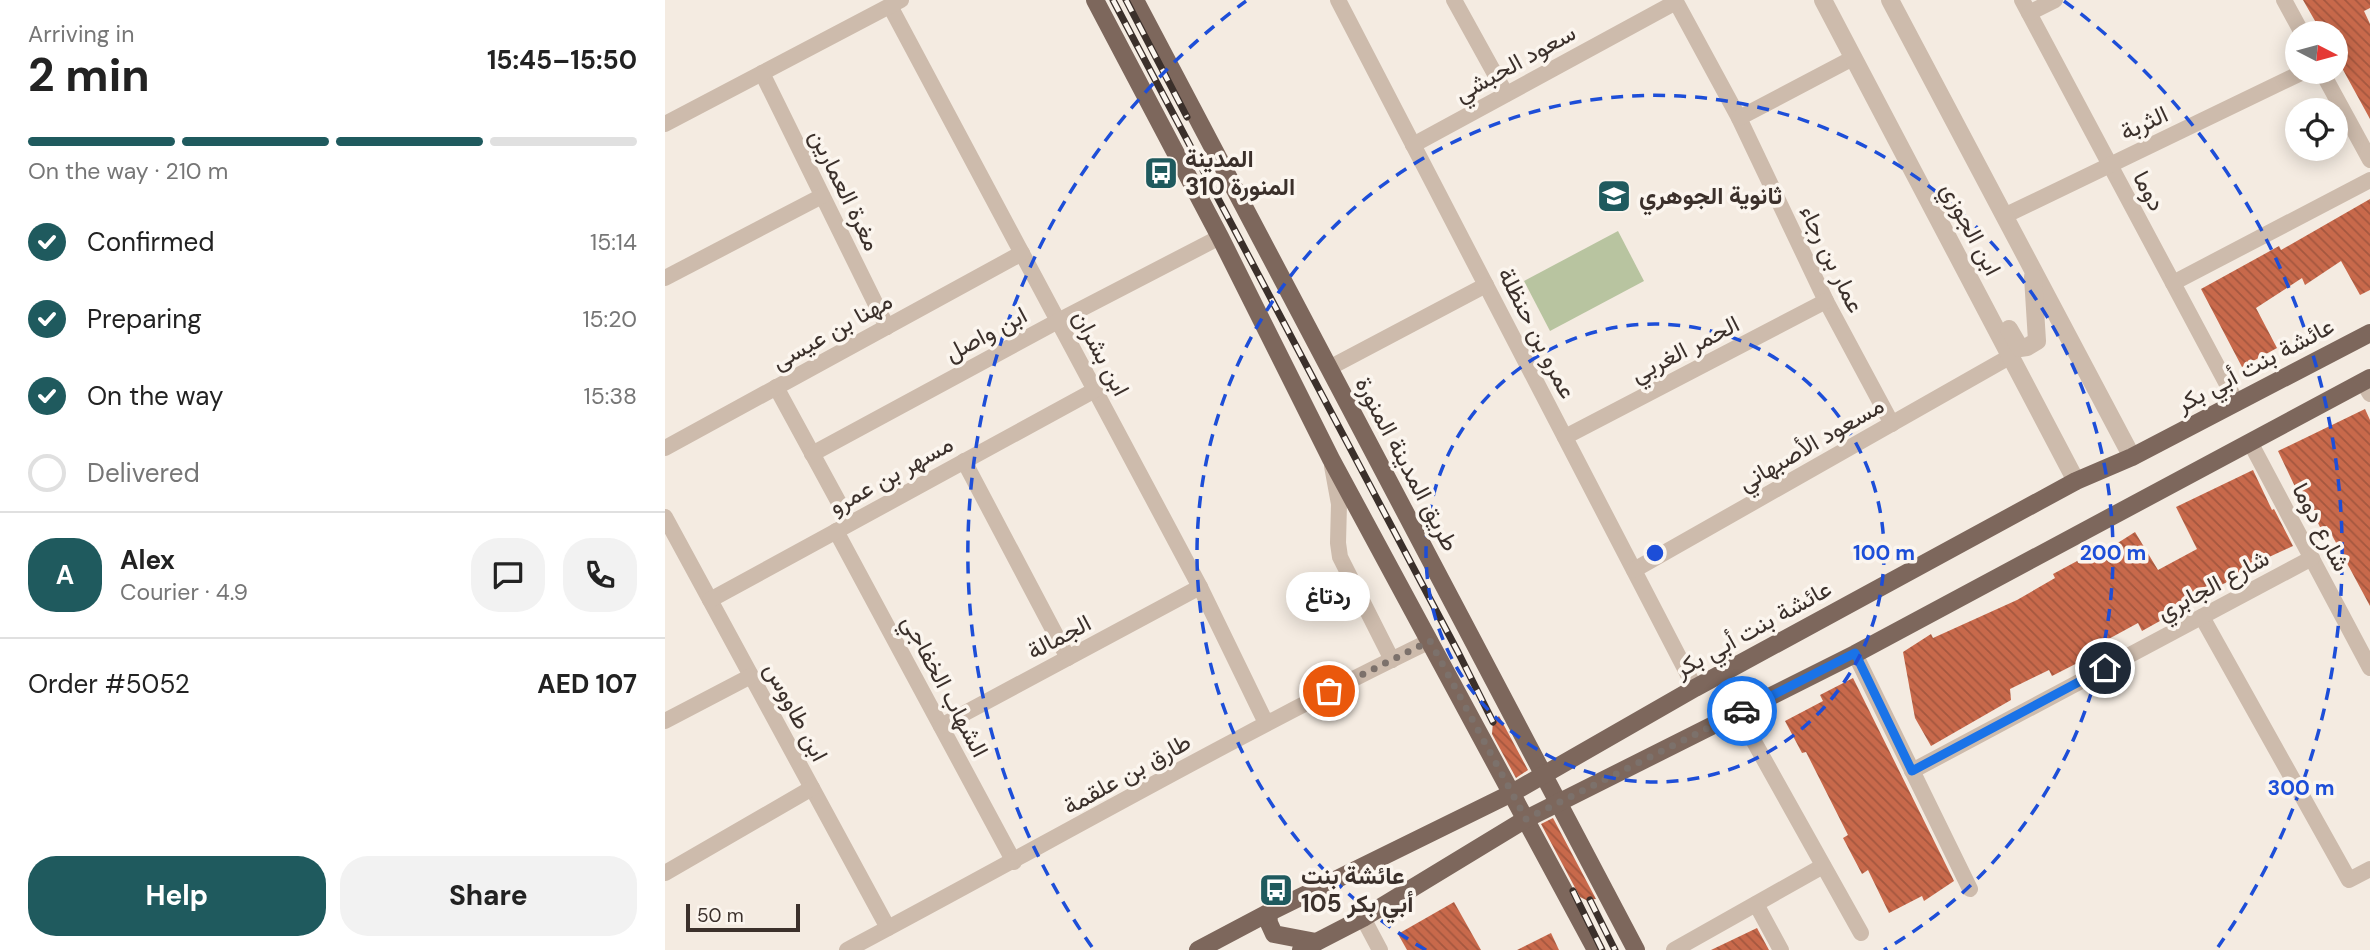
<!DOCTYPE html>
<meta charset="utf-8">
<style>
:root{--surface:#fff;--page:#f2f2f2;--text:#222;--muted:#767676;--line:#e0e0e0;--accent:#1f5a5e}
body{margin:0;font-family:"DM Sans",Vazirmatn,sans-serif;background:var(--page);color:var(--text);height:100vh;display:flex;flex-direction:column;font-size:26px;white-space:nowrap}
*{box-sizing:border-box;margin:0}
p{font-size:23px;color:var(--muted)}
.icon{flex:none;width:38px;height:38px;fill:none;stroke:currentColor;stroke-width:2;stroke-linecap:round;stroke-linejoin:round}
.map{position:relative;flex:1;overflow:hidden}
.panel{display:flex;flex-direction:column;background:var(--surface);width:665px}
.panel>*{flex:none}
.needle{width:46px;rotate:96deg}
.buttons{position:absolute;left:1620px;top:21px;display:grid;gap:14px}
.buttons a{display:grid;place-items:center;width:63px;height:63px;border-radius:50%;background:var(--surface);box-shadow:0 4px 18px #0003;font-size:35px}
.scale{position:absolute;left:21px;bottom:18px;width:114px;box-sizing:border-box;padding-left:7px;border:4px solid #3b302b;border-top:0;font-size:19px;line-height:24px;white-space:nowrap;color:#3b302b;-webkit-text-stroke:5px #fbf5ee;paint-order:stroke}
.pin{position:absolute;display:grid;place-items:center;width:60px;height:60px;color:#fff;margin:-30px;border:4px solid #fff;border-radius:50%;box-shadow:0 2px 7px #0007}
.courier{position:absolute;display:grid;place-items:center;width:70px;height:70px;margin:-35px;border:5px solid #1a73e8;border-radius:50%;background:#fff;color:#222;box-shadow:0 2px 9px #0007}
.bubble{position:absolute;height:49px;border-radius:24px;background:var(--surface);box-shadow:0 4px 18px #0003;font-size:23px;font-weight:700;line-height:49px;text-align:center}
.overview em{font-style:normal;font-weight:700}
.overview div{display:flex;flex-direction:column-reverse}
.overview{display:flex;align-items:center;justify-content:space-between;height:119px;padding:0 28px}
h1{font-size:46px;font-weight:700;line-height:52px}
.bar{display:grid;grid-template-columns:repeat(4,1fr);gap:10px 7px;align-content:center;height:84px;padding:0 28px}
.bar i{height:9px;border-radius:5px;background:var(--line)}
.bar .current{background:var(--accent)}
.bar p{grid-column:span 4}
.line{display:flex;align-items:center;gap:18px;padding:0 28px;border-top:2px solid var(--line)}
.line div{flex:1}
.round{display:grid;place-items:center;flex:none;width:74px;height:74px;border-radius:28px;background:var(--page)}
ol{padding:0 28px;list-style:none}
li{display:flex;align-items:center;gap:21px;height:77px}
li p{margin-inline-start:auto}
li .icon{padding:7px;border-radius:50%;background:var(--accent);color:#fff;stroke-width:4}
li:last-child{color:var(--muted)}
li i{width:38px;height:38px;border:4px solid var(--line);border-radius:50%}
.action{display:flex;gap:14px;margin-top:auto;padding:14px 28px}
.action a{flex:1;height:80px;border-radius:28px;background:var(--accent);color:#fff;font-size:28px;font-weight:700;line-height:80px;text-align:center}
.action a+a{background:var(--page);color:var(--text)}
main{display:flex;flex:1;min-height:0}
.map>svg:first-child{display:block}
.park{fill:#b8c4a0}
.building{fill:url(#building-back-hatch)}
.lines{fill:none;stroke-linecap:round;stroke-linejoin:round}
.minor{stroke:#cdbbac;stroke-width:16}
.tertiary{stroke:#cdbbac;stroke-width:18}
.primary{stroke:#7d675c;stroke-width:18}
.rail-casing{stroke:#3b302b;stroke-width:7}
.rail{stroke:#fbf5ee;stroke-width:4.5;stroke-dasharray:13;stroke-linecap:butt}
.done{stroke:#7c716b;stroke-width:7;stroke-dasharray:0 12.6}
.route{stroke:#1a73e8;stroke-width:9}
.ring{fill:none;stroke:#1d4ed8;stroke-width:3.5;stroke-dasharray:12 9}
.labels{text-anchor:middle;stroke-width:7;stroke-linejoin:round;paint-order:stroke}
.street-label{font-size:24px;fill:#3b302b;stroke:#fbf5ee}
.poi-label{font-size:24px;font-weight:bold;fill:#3b302b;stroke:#fbf5ee;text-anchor:start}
.centre{fill:#1d4ed8;stroke:#fbf5ee;stroke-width:3.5}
.ring-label{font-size:21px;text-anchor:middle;font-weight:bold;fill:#1d4ed8;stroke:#fbf5ee;stroke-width:7;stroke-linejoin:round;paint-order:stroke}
</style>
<main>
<section class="panel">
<div class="overview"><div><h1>2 min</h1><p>Arriving in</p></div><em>15:45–15:50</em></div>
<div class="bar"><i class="current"></i><i class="current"></i><i class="current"></i><i></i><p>On the way · 210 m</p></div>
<ol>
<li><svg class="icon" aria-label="check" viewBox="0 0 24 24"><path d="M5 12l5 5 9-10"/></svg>Confirmed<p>15:14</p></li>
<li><svg class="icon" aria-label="check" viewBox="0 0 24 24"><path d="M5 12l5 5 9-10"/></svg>Preparing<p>15:20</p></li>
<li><svg class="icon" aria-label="check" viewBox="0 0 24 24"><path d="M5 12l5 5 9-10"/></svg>On the way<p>15:38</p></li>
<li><i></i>Delivered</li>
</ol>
<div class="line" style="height:126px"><b class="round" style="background:var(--accent);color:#fff">A</b><div><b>Alex</b><p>Courier · 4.9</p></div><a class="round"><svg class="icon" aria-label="chat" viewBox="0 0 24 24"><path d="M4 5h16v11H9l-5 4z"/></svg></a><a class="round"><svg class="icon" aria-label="phone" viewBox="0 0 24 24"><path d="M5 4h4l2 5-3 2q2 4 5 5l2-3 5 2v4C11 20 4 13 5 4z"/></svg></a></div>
<div class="line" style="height:91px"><div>Order #5052</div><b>AED 107</b></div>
<div class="action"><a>Help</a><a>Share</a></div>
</section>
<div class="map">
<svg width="1705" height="950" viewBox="0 0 1705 950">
<defs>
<pattern id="building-back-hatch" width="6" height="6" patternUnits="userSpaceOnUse" patternTransform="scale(1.75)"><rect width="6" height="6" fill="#c8694b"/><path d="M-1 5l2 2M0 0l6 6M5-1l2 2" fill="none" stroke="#a4573f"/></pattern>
</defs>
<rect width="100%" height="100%" fill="#f4ebe1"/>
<path class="park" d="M953,231L979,281L885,331L859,281Z"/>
<g class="building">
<path d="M1638,0H1705V8L1699,11L1705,24V119L1671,57V33H1657Z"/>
<path d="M1705,199V290L1695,295L1676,261L1640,285L1637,278L1591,308L1612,348L1577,367L1536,289L1614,246L1616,250Z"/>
<path d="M1700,409L1705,420V606L1662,526L1655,527L1637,491L1633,493L1613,451Z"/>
<path d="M1588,470L1607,510L1609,509L1628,546L1591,563L1593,567L1552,587L1549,584L1508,606L1511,612L1477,631L1473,623L1427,648L1430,654L1387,676L1384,670L1345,689L1346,700L1266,746L1250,718L1238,652L1266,634L1268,638L1352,600L1390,578L1388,574L1427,553L1429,558L1470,532L1493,570L1532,549L1511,507Z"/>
<path d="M1188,678L1289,881L1259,901L1257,896L1224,913L1203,870L1197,874L1178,838L1183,835L1141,752L1137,753L1120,721L1158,701L1155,695Z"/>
<path d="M834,716L863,770L851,778L827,734L828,722Z"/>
<path d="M888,818L931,899L921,900L915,897L876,824Z"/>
<path d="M789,902L816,950H742L733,934Z"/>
<path d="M1092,928L1104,950H1046Z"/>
<path d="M886,933L894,950H852Z"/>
</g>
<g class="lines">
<g class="minor">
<path d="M673,0L1030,688"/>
<path d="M789,0L841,94"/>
<path d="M1010,0L1074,118L1161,301L1227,424"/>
<path d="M1357,0L1572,403"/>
<path d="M1619,0L1637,33"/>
<path d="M225,6L535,587L601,723"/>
<path d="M1364,13L1390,0"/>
<path d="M1657,72L1705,160"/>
<path d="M97,73L222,327"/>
<path d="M1074,118L1188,58"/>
<path d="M0,124L236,0"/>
<path d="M748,145L1011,2"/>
<path d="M1339,216L1638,72"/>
<path d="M0,278L157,196"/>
<path d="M1508,283L1705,180"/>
<path d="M664,368L821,285"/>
<path d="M1698,382L1705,394"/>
<path d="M111,387L185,523"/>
<path d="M900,437L1161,301"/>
<path d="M1586,444L1705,668"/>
<path d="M0,448L357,253"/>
<path d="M147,454L393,321L555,237"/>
<path d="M299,461L403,658"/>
<path d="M667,466L674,504L673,543L675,557L727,660"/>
<path d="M0,517L223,928"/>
<path d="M171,531L349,862"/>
<path d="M969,570L1346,356"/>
<path d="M45,600L430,390"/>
<path d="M1537,617L1684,880L1705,869"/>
<path d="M1190,654L1305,889"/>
<path d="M1073,713L1196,933"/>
<path d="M0,721L86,676"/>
<path d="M276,726L535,587"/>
<path d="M1247,771L1647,558"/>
<path d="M0,873L147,788"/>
<path d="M1091,904L1116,950"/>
<path d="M698,918L715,950"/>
<path d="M182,950C376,847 567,737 765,641"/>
<path d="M1009,950L1158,866"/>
</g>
<g class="tertiary">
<path d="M1158,0L1411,481"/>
<path d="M1225,0L1467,457"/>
<path d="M1344,329L1355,348L1362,347L1372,341L1368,277"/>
</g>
<g class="primary">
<path d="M430,0L555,237L666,459L931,950"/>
<path d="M470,0L971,950"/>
<path d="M603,913L604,923L609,934L651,942"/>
<path d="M533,950L603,913L847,793L1030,688L1411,481L1467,457L1705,333"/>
<path d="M636,950L698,918L861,819L1190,654L1705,378"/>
</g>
<g class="rail-casing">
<g id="rail">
<path d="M448,0L793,652L828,722"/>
<path d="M461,0L522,117"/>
<path d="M908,891L937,950"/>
<path d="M925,900L950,950"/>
</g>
</g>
<use href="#rail" class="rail"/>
</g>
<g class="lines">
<path class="done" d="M664,691L765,641L861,819L1077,711"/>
<path class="route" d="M1077,711L1190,653L1247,771L1440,668"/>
</g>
<g class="ring">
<circle cx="990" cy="553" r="229"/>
<path d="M761 950A458 458 0 1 1 1219 950"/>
<path d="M427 947A687 687 0 0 1 581 1M1399 1A687 687 0 0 1 1553 947"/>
</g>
<defs>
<g id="bus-square" transform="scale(1.75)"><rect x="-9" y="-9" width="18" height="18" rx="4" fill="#1f5a5e" stroke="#fbf5ee"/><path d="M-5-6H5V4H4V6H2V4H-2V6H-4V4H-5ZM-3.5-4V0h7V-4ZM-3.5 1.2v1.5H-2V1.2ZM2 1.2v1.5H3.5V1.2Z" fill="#fff"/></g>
<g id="school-square" transform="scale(1.75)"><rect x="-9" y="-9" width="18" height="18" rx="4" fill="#1f5a5e" stroke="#fbf5ee"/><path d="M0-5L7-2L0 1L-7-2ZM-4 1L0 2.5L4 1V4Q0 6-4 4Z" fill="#fff"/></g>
</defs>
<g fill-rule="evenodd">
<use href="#bus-square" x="496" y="173"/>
<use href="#school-square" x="949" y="196"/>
<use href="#bus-square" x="611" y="890"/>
</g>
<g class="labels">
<g class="street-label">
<text transform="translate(850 63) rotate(-29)" y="8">سعود الحبشي</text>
<text transform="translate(1479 123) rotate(-25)" y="8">الثربة</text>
<text transform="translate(180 190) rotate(64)" y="8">مغرة العمارين</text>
<text transform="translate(1484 191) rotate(62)" y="8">دوما</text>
<text transform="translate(1306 229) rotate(62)" y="8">ابن الجوزي</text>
<text transform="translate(1167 259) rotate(64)" y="8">عمار بن رجاء</text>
<text transform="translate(167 331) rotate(-29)" y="8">مهنا بن عيسى</text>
<text transform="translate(872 333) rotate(63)" y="8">عمرو بن حنظلة</text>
<text transform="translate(321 334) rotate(-28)" y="8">ابن واصل</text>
<text transform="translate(1020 349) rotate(-27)" y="8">الحمر الغربي</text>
<text transform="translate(436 353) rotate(62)" y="8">ابن بشران</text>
<text transform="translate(1590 365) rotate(-28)" y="8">عائشة بنت أبي بكر</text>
<text transform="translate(1146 444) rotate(-30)" y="8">مسعود الأصبهاني</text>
<text transform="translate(742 464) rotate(62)" y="8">طريق المدينة المنورة</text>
<text transform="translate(226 475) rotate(-29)" y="8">مسهر بن عمرو</text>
<text transform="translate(1656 527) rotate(62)" y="8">شارع دوما</text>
<text transform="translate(1548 585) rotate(-28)" y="8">شارع الجابري</text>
<text transform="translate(1088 629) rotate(-29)" y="8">عائشة بنت أبي بكر</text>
<text transform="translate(394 637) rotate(-28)" y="8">الجمالة</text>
<text transform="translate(280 686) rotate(62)" y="8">الشهاب الخفاجي</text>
<text transform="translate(131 712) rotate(62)" y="8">ابن طاووس</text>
<text transform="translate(462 774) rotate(-29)" y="8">طارق بن علقمة</text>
</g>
<g class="poi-label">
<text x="520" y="167">المدينة<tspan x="520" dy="28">المنورة 310</tspan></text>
<text x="974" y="204">ثانوية الجوهري</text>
<text x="636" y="884">عائشة بنت<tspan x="636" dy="28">أبي بكر 105</tspan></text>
</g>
</g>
<circle cx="990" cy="553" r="10" class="centre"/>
<g class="ring-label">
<text x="1219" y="560">100 m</text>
<text x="1448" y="560">200 m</text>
<text x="1636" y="795">300 m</text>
</g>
</svg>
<div class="buttons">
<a><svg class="needle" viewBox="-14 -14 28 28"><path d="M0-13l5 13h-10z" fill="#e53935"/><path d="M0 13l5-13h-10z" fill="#767676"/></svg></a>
<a><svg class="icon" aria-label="locate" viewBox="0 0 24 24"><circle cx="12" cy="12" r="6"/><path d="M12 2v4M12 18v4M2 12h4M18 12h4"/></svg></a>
</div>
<div class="scale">50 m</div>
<div class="pin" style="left:664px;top:691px;background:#ea580c"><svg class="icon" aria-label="bag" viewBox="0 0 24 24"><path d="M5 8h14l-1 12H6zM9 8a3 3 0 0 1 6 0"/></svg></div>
<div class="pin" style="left:1440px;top:668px;background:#1f2937"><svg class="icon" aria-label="home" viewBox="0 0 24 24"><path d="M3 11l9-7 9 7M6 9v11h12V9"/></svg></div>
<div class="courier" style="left:1077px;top:711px"><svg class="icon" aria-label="car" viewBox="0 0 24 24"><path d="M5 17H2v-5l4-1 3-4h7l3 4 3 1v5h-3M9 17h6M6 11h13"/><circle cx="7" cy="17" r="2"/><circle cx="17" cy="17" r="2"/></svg></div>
<div class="bubble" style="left:621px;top:572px;width:84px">ردتاغ</div>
</div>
</main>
